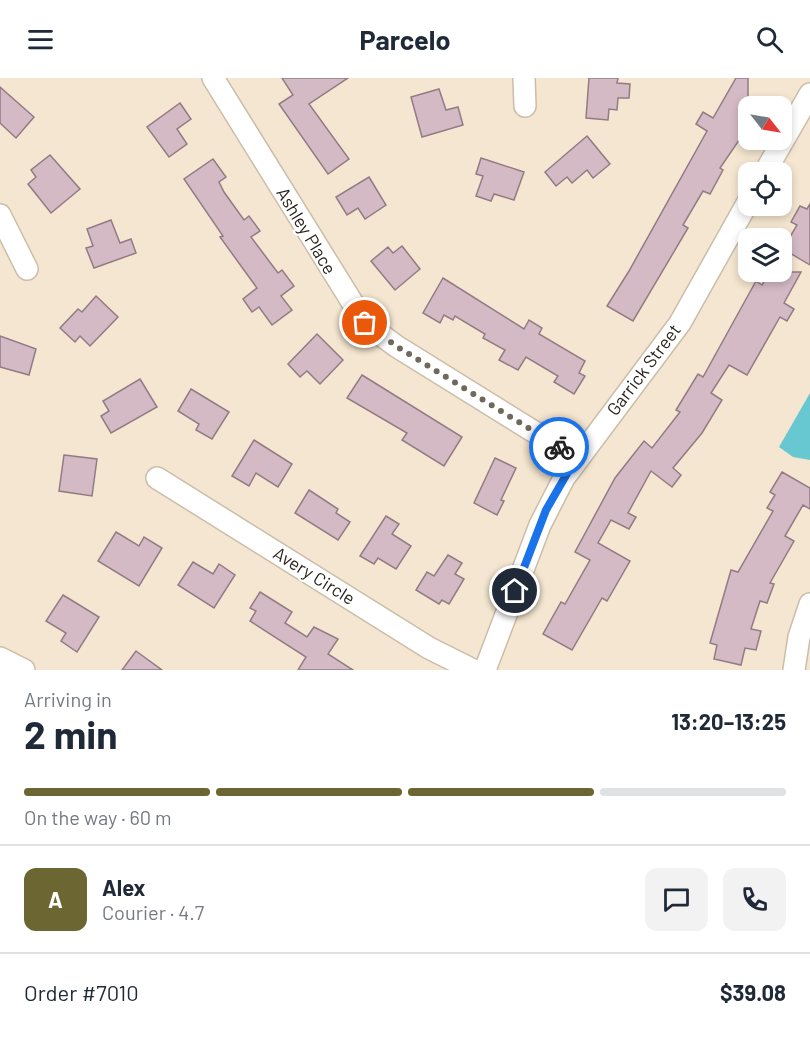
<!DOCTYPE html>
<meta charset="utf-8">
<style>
:root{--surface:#fff;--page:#f2f2f3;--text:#1f2937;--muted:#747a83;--line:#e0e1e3;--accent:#6c6633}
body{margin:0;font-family:Barlow,sans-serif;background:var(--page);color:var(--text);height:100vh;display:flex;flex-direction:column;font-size:22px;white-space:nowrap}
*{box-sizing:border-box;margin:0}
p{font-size:20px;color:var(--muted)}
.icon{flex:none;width:33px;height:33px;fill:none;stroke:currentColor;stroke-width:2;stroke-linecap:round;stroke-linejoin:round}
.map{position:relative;height:592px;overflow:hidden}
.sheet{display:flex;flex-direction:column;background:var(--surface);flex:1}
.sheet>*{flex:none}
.needle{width:39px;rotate:121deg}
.tools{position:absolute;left:738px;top:18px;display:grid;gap:12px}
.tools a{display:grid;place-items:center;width:54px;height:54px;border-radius:12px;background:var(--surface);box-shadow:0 3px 9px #0003;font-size:30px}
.pin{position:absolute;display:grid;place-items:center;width:51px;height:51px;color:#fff;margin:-26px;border:3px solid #fff;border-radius:50%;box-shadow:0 2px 6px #0007}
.courier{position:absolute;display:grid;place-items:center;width:60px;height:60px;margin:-30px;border:4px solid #1a73e8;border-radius:50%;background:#fff;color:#222;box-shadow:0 2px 8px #0007}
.headline em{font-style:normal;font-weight:700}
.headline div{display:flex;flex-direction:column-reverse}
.headline{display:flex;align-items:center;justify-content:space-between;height:102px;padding:0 24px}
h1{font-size:39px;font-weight:700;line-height:45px}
.bar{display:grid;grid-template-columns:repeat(4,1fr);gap:9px 6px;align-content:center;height:72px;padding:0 24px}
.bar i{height:8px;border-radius:4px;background:var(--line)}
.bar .selected{background:var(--accent)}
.bar p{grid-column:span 4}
.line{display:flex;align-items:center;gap:15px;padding:0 24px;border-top:2px solid var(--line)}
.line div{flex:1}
.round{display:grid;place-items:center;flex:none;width:63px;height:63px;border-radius:12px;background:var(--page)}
header{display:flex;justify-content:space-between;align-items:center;height:78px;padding:0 24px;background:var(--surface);font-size:27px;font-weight:700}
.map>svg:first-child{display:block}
.water{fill:#68c8d1}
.building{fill:#d4bac4;stroke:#937b85;stroke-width:1.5}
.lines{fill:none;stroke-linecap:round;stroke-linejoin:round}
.street-casing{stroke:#cbbea9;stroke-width:24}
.street{stroke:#fff;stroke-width:21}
.done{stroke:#70685b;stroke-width:6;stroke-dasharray:0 10.8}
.route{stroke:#1a73e8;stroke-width:8}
.labels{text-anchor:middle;stroke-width:4.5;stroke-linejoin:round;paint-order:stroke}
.street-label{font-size:18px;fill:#29241c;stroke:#fff}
</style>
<header><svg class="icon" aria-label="menu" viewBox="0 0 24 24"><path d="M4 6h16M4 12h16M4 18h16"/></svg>Parcelo<svg class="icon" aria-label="search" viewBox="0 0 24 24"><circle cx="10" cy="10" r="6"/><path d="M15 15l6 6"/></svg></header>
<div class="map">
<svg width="810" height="592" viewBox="0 0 810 592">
<rect width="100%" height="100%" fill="#f4e6d0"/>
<path class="water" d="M810,315V382L793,379L779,369Z"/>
<g class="building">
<path d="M282,0H348L309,26L349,81L328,96L279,26L293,17Z"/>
<path d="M589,0H618L617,5L630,6L629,20H618L617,32L609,31L608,42L586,40Z"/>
<path d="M736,0H748V35L740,49L746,52L720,90L723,92L710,116L703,113L683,147L688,150L633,243L607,228L629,193L707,53L696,46L703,34L713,40Z"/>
<path d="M0,9L34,39L16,60L0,45Z"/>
<path d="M439,11L446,32L458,29L463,47L422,59L411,19Z"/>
<path d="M180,25L191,41L177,51L187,66L169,79L147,49Z"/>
<path d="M587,58L610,86L593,100L587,92L572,105L567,99L556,108L545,94Z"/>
<path d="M50,77L80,111L51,135L28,106L36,99L31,92Z"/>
<path d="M481,80L524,94L514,122L494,116L491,123L476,118L483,98L476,96Z"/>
<path d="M213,81L226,99L219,104L224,114L244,142L249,138L260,153L251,159L278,195L282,192L294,208L281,218L292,232L272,247L259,229L252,234L243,221L257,210L220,159L223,158L184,101Z"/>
<path d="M369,99L386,127L365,141L358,130L347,137L336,119Z"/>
<path d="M810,126V187L783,171L797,147L791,144L800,128L807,131Z"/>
<path d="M111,142L120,165L131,161L136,175L94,190L86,170L93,168L87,151Z"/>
<path d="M402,168L420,191L395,212L371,183L388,169L393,175Z"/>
<path d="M770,194H801L784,225L794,231L787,243L780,239L747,297L729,287L711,315L722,322L702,355L673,390L681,397L672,409L651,393L628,435L636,439L629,451L611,442L598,465L630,483L607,523L602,520L572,572L543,556L561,524L565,526L590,482L575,474L615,400L644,363L652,370L680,334L676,332L698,296L703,299L756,203L762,207Z"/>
<path d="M443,200L524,251L529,242L542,250L539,256L585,283L579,295L585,298L574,316L554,304L558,298L526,279L518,292L499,282L505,272L483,260L485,256L455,238L453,242L444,237L440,245L423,235Z"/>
<path d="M96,218L118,239L90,268L80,258L75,264L60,250L78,231L82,234Z"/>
<path d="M317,256L343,282L320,306L307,293L300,299L288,286Z"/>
<path d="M0,258L36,271L29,297L0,289Z"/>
<path d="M362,297L462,359L444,388L402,362L407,355L347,320Z"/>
<path d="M140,301L157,329L111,355L101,338L109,333L103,323Z"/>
<path d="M191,311L229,334L212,361L196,352L199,346L178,333Z"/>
<path d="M254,362L292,386L278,409L256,395L249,408L232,398Z"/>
<path d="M64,377L97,381L92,418L59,413Z"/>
<path d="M495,380L516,390L501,422L504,423L497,437L474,425Z"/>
<path d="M782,394L810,410V431L803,427L785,458L794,463L770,505L774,506L767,525L760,523L751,551L761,553L756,572L745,570L741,587L714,581L717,567L710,565L731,492L738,494L773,433L767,430L775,417L770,414Z"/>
<path d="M309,412L338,431L336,435L350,444L338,462L295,435Z"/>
<path d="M386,438L399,446L392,456L411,468L396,491L378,480L374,486L360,478Z"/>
<path d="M116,454L139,468L144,459L162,470L139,508L98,483Z"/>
<path d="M448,477L462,485L455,496L464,501L449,526L442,522L439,526L416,512L427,494L434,498Z"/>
<path d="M193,484L213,496L219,486L235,497L214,530L178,507Z"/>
<path d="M260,514L292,534L285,545L307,559L314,549L338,561L328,576L353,592H298L306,579L250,543L256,533L250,530Z"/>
<path d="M63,517L99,539L77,574L61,563L66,555L46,543Z"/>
<path d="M136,573L162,592H122Z"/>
</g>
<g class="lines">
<g class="street-casing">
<g id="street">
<path d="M213,0L365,245L396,268L576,380"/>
<path d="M524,0L525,28"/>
<path d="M765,94L810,16"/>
<path d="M0,137L27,191"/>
<path d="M157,400L429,570L473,592"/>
<path d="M0,580L24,592"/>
<path d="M485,592L540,447L564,400L680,245L748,124"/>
<path d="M794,592L799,559L810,526"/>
</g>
</g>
<use href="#street" class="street"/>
</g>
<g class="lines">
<path class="done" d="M365,245L396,268L559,369"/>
<path class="route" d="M515,513L546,432L576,380L559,369"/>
</g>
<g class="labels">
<g class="street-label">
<text transform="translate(306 153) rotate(59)" y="6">Ashley Place</text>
<text transform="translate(644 292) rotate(-53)" y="6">Garrick Street</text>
<text transform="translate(314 498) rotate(32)" y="6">Avery Circle</text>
</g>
</g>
</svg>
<div class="tools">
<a><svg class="needle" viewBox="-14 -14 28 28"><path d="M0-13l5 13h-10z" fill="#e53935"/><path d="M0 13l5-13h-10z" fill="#747a83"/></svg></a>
<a><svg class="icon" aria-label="locate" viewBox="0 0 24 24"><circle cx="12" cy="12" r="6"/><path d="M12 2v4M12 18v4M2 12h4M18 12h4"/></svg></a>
<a><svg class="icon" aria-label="layers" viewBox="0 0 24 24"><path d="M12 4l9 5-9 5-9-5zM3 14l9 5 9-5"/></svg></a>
</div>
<div class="pin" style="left:365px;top:245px;background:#ea580c"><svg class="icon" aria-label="bag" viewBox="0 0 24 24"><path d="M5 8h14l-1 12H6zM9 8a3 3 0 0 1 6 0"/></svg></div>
<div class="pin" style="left:515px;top:513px;background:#1f2937"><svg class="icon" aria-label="home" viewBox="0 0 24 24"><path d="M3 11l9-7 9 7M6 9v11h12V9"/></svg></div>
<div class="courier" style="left:559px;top:369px"><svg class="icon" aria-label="bike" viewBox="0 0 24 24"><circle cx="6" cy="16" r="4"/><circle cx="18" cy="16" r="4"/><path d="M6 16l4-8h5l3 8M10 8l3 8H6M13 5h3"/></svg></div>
</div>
<section class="sheet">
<div class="headline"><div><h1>2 min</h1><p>Arriving in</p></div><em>13:20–13:25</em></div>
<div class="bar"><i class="selected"></i><i class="selected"></i><i class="selected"></i><i></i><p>On the way · 60 m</p></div>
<div class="line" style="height:108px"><b class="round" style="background:var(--accent);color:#fff">A</b><div><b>Alex</b><p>Courier · 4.7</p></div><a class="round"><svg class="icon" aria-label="chat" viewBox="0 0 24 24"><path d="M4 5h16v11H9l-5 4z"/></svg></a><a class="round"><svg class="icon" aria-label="phone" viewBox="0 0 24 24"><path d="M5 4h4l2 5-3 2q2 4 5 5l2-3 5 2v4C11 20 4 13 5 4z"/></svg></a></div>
<div class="line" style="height:78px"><div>Order #7010</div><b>$39.08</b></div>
</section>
